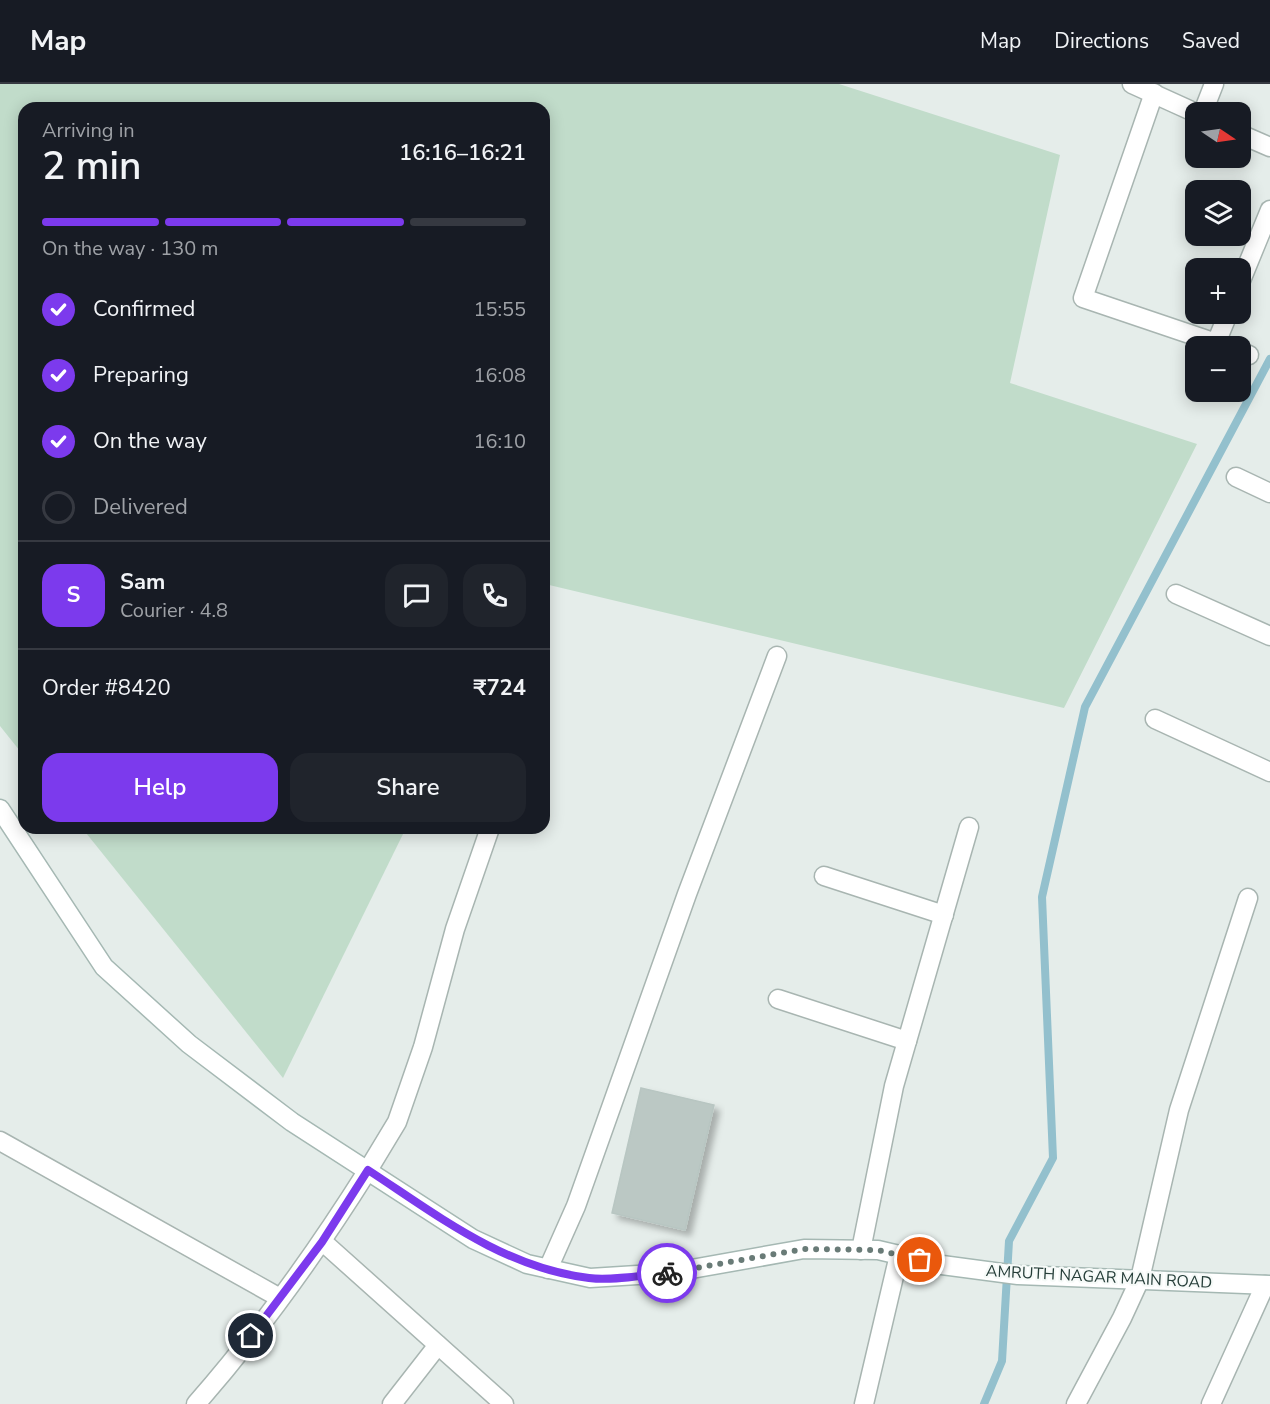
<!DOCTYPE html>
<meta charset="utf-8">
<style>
:root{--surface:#171b24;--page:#20242c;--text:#f1f3f6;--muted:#9ea1a6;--line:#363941;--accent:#7c3aed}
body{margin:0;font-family:"Nunito Sans",sans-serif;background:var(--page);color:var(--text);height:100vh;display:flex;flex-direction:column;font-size:22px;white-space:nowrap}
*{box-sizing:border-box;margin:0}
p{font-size:20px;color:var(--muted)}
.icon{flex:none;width:33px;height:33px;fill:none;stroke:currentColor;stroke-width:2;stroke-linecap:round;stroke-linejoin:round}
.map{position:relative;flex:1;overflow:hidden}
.details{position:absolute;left:18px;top:18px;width:532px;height:732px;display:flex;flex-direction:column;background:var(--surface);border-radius:18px;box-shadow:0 3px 15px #0003}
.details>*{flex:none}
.needle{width:39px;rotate:103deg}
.buttons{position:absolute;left:1185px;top:18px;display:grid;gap:12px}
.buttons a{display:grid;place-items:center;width:66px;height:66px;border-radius:12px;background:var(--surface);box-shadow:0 3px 15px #0003;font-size:30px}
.pin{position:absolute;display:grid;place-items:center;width:51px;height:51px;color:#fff;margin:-26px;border:3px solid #fff;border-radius:50%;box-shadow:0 2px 6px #0007}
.courier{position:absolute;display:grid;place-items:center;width:60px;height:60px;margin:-30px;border:4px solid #7c3aed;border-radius:50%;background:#fff;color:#222;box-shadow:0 2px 8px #0007}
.overview em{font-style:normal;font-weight:600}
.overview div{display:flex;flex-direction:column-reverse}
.overview{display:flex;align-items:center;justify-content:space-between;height:102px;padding:0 24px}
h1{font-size:39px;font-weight:600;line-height:45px}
.bar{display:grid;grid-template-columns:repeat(4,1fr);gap:9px 6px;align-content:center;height:72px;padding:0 24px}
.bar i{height:8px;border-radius:4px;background:var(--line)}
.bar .on{background:var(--accent)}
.bar p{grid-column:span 4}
.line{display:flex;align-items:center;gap:15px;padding:0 24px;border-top:2px solid var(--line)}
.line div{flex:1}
.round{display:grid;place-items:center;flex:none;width:63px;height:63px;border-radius:18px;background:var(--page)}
ol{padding:0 24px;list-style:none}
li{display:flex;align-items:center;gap:18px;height:66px}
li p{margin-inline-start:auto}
li .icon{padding:6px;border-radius:50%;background:var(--accent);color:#fff;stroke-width:4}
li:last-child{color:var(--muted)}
li i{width:33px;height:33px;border:3px solid var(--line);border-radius:50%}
.button{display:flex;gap:12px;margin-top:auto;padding:12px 24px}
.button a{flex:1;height:69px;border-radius:18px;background:var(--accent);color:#fff;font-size:24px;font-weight:600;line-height:69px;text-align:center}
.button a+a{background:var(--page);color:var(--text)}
header{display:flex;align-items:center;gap:36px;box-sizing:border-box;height:84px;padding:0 30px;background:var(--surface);border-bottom:2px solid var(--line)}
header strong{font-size:28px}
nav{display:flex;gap:33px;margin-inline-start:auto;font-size:21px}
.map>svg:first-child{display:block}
.green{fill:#c1dcca}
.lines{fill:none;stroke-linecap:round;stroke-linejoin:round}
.stream{stroke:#93c0cd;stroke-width:8}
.building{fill:#bbc8c4;stroke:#b8c6c2;stroke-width:1.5;filter:url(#shadow)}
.minor-casing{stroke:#a8b5b1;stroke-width:21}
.tertiary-casing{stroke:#a8b5b1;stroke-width:21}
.secondary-casing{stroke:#a5b8b3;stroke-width:21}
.minor{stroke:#fff;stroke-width:18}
.tertiary{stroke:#fff;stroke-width:18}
.secondary{stroke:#fff;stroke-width:18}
.done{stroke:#697b77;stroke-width:6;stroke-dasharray:0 10.8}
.route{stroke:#7c3aed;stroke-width:8}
.labels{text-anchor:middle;stroke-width:4.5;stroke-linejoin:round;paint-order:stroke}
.street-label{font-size:16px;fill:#263e39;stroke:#f6faf8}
</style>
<header>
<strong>Map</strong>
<nav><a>Map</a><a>Directions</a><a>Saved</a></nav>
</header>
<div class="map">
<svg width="1270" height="1320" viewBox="0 0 1270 1320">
<defs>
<filter id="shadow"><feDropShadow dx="5.5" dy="5.5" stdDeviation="3" flood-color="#0004"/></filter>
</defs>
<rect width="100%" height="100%" fill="#e5edea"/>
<g class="green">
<path d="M0,0H839L1060,71L1010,299L1197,360L1064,624L545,500L544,24H24V672L0,642Z"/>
<path d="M82,744H406L283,994Z"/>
</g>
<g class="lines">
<path class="stream" d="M984,1320L1002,1277L1009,1157L1053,1074L1042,813L1085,623L1270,275"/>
</g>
<path class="building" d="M641,1004L714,1021L685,1146L612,1129Z"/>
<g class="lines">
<g class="minor-casing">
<g id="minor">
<path d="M1154,9L1083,214L1225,262"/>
<path d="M1203,28L1214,0"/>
<path d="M1240,199L1270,126"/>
<path d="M1216,259L1228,230"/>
<path d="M1240,268L1249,271"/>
<path d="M1236,393L1270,409"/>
<path d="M1176,510L1270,552"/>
<path d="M1155,635L1270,688"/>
<path d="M824,792L944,831"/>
<path d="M778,915L907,957"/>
<path d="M0,1057L280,1214"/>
<path d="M368,1086L397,1038L423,963L455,845L490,744"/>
<path d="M861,1166L894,1002L969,743"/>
<path d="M548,1185L576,1122L687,810L777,572"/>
<path d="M392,1320L438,1261"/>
<path d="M864,1320L899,1171"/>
<path d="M1076,1320L1122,1234L1140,1195L1179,1026L1248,814"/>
<path d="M1211,1320L1265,1201"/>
</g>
</g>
<g class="tertiary-casing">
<g id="tertiary">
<path d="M1132,0L1196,29"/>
<path d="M1240,50L1270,63"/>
<path d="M323,1158L504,1320"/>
<path d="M196,1320C260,1247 317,1167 368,1086"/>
</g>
</g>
<g class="secondary-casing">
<path id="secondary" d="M0,725L104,883L189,960L292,1038L473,1155L527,1180L590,1194L669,1189L804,1165L878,1166L942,1181L1018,1191L1270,1201"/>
</g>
<use href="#minor" class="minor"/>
<use href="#tertiary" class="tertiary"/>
<use href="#secondary" class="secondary"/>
</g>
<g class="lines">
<path class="done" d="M667,1189L804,1165L878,1166L920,1176"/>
<path class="route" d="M251,1252L322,1158L368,1086C437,1131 504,1184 589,1194C614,1197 642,1191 667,1189"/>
</g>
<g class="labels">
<g class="street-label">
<text transform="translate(1099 1192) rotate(3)" y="6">AMRUTH NAGAR MAIN ROAD</text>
</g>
</g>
</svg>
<div class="buttons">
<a><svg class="needle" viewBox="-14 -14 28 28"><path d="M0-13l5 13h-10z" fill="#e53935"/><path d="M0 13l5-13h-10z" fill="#9ea1a6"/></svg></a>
<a><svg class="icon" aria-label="layers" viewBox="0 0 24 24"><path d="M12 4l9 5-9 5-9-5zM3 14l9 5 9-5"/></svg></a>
<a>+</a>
<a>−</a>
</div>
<div class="pin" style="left:920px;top:1176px;background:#ea580c"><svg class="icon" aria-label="bag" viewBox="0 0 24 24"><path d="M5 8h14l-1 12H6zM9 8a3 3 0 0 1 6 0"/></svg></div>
<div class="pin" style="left:251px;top:1252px;background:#1f2937"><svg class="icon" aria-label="home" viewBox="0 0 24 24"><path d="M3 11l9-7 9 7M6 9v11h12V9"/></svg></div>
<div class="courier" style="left:667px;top:1189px"><svg class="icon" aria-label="bike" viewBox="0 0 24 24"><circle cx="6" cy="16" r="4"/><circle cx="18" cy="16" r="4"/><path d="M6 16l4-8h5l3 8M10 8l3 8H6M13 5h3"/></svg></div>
<section class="details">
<div class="overview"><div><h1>2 min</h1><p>Arriving in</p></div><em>16:16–16:21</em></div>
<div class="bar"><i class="on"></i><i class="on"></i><i class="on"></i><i></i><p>On the way · 130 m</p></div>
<ol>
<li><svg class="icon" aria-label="check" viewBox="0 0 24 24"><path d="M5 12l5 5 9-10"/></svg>Confirmed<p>15:55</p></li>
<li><svg class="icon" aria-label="check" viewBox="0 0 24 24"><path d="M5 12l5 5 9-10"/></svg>Preparing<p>16:08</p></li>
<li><svg class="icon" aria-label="check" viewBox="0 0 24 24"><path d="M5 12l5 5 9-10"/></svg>On the way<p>16:10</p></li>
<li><i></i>Delivered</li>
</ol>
<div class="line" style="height:108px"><b class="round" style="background:var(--accent);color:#fff">S</b><div><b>Sam</b><p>Courier · 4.8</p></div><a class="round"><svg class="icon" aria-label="chat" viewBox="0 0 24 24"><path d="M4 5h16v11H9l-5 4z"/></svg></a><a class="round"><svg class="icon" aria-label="phone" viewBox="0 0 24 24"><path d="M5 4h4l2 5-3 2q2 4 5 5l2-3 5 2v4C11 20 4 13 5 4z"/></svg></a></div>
<div class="line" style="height:78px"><div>Order #8420</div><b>₹724</b></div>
<div class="button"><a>Help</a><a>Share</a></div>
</section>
</div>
